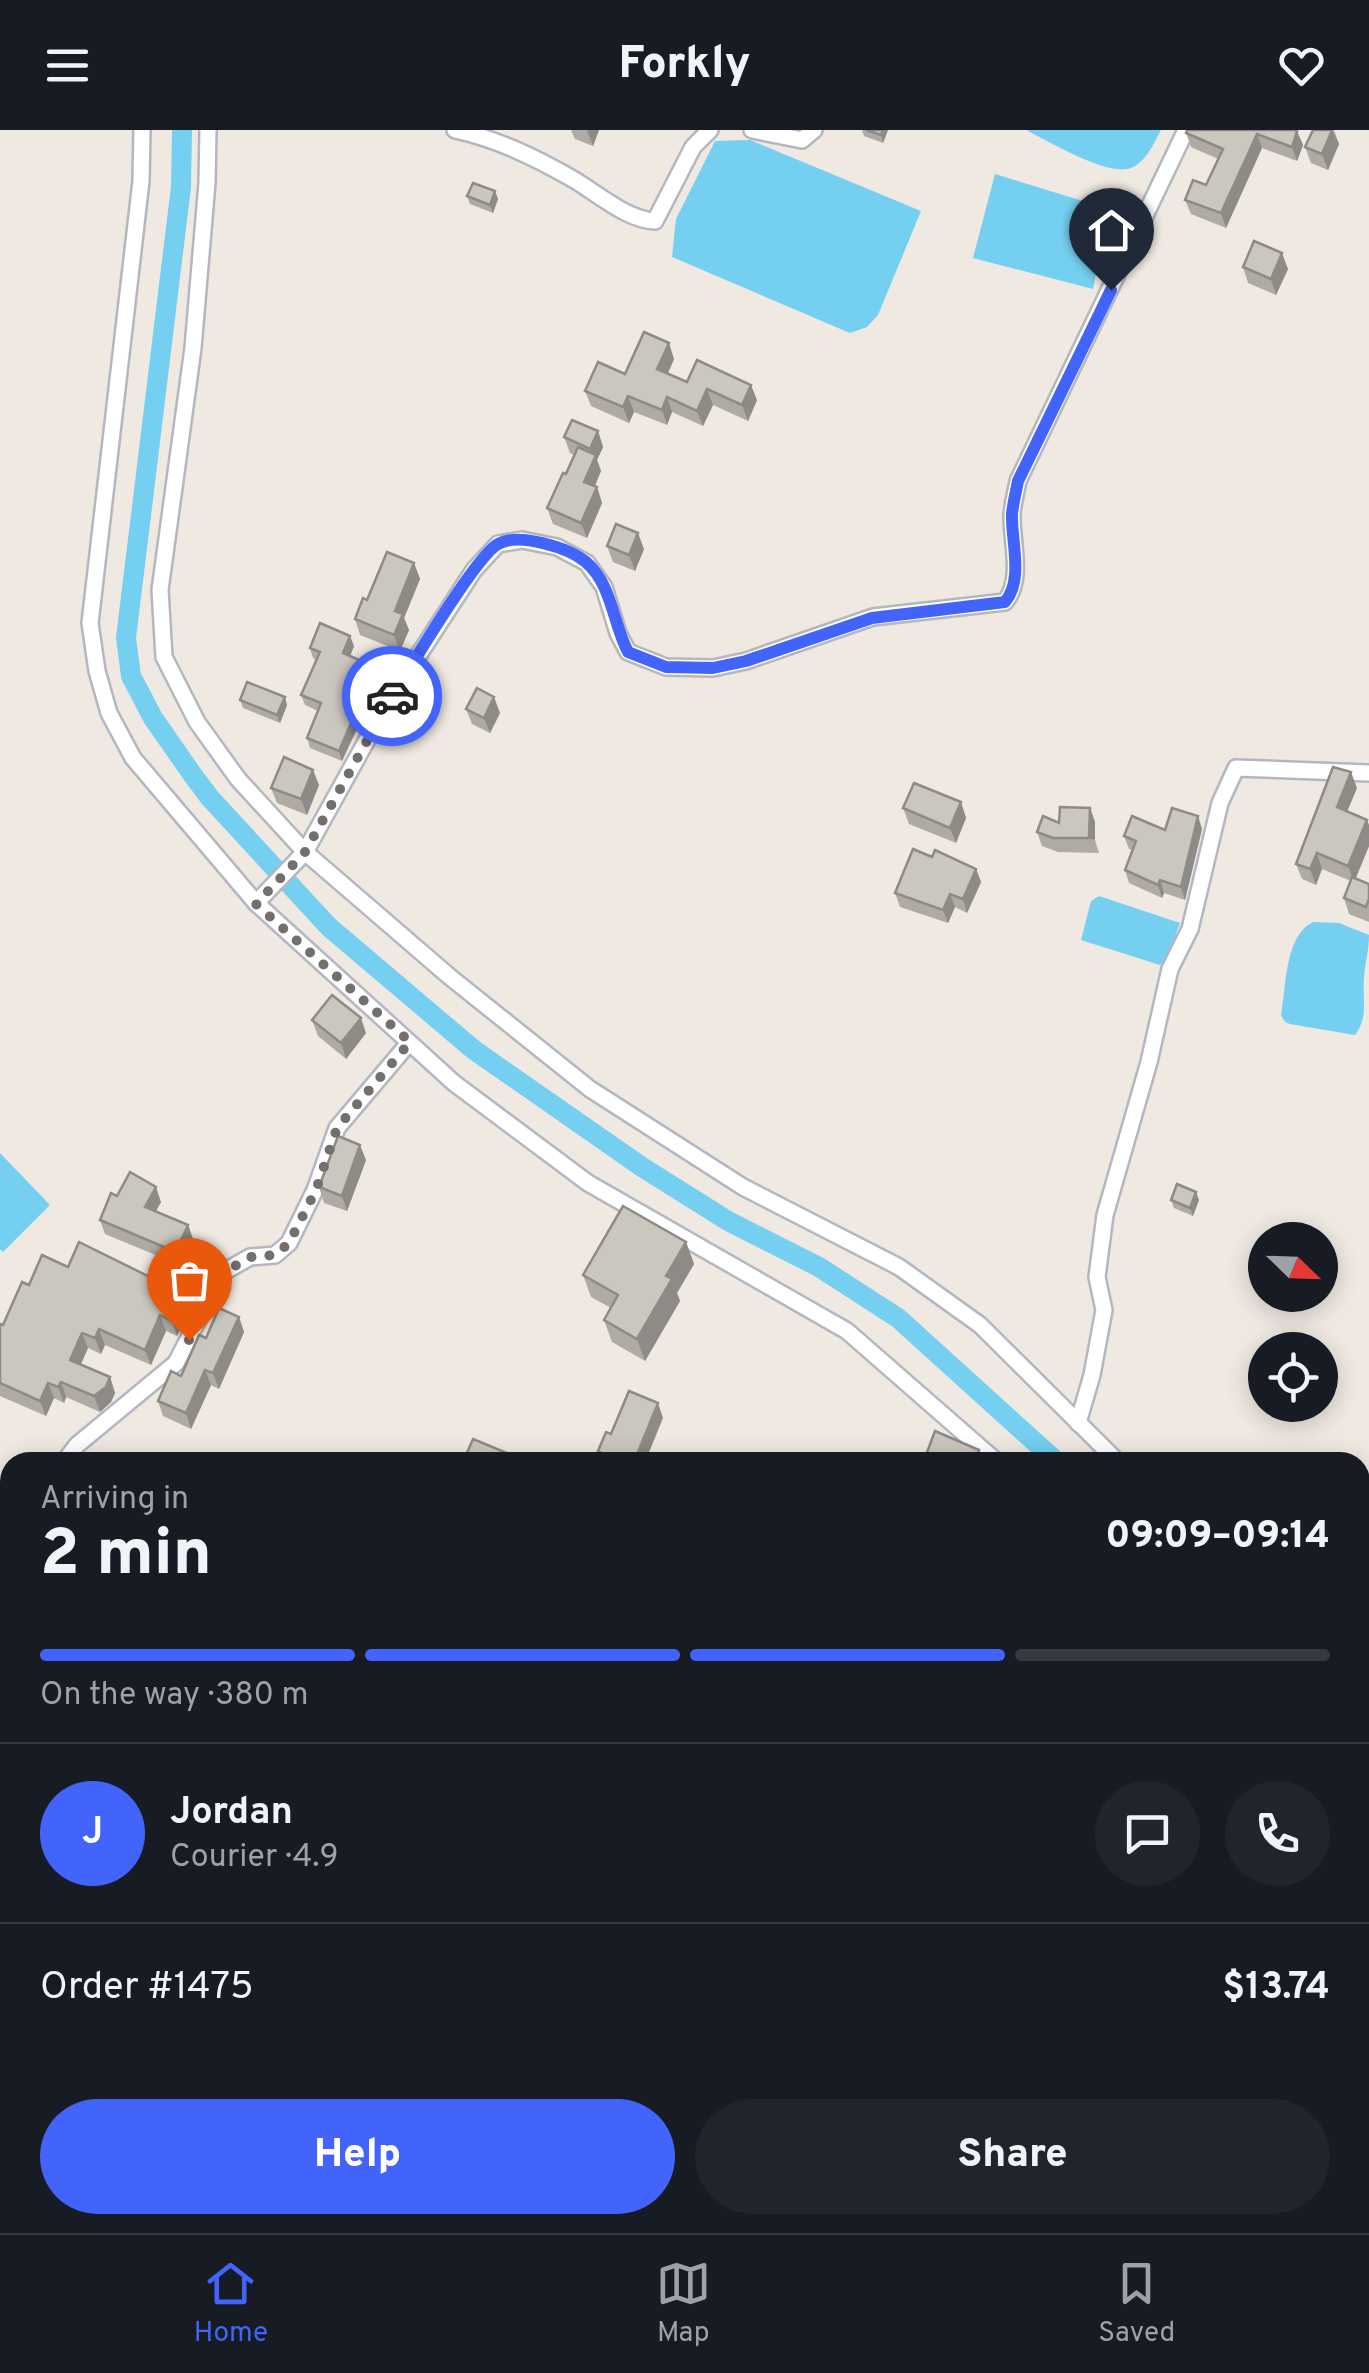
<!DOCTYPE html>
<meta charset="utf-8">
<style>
:root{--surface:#171b24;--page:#20242c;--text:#f1f3f6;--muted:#9ea1a6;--line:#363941;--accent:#4264fb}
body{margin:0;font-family:Overpass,sans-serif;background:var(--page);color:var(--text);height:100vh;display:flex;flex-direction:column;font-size:38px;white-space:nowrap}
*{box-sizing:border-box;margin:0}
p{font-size:32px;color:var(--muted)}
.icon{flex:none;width:55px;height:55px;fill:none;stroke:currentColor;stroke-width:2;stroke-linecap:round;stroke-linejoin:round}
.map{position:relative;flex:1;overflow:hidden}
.sheet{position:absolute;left:0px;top:1322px;width:1370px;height:782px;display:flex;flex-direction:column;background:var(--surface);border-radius:30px 30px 0 0;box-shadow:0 5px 25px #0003}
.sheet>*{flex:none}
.needle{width:65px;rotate:113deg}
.buttons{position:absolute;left:1248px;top:1092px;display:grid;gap:20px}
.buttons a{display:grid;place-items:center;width:90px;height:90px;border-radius:50%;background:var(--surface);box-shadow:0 5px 25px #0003;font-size:50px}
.pin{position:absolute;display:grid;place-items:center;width:85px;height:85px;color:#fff;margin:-102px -42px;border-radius:50% 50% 50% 0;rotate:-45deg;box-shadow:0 0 10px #0007}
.pin .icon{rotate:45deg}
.courier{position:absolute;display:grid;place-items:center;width:100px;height:100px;margin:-50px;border:8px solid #4264fb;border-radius:50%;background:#fff;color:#222;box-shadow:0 2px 12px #0007}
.head em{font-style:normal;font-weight:800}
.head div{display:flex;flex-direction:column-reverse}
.head{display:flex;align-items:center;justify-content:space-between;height:170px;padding:0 40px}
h1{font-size:65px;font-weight:800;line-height:75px}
.bar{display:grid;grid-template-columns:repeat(4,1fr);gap:15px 10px;align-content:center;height:120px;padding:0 40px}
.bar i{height:12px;border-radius:8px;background:var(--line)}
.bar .current{background:var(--accent)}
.bar p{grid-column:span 4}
.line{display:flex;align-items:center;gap:25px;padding:0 40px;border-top:2px solid var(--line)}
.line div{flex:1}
.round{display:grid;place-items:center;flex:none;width:105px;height:105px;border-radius:52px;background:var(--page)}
.cta{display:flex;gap:20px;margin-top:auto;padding:20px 40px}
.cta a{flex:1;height:115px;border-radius:60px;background:var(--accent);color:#fff;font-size:40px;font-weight:800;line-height:115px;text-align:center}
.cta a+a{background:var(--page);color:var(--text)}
header{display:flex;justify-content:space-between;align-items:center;height:130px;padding:0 40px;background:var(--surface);font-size:45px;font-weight:800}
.tab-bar{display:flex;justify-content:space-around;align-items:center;height:140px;border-top:2px solid var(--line);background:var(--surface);font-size:28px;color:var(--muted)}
.tab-bar a{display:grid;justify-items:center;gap:5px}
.tab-bar .current{color:var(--accent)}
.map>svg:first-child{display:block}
.water{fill:#75cff0}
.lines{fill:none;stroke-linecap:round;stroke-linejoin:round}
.canal{stroke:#75cff0;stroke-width:20}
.street-casing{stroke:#b4b7c1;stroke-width:20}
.street{stroke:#fff;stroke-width:15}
.wall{fill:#afaba4}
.shaded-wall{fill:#8e8b86}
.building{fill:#cbc7bf;stroke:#8e8b86;stroke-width:2.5}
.done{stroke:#726f6d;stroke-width:10;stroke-dasharray:0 18}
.route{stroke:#4264fb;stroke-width:12}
</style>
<header><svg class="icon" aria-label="menu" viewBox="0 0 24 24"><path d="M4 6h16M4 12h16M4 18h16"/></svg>Forkly<svg class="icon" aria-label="heart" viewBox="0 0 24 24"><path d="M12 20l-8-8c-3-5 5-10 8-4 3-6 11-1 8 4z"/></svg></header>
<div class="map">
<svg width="1369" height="2103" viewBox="0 0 1369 2103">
<rect width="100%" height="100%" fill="#efe9e1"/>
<g class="water">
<path d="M1026,0H1161C1154,13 1146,32 1131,38C1108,47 1048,11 1026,0Z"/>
<path d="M750,10L921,81L878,185L867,197L850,203L672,127L676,89L715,11Z"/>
<path d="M995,44L1109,79L1093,159L973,128Z"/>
<path d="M1099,766L1180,793L1167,828L1160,835L1081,810L1091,771Z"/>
<path d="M1313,792L1339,793L1369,805C1369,821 1365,833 1364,848C1362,869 1369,887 1355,905L1290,894L1285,892L1281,885C1286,857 1285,805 1313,792Z"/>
<path d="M0,1023L50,1075L3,1122L0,1119Z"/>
<path d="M0,1516L10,1519V1624L0,1619Z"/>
</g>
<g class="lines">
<g class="canal">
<path d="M182,0L181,57L126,508L131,546L153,588L192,644L210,668L329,797L474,920L642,1037L728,1091L819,1137L898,1188L1057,1332"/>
<path d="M1360,1590L1369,1597"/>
</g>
<g class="street-casing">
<g id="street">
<path d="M142,0L141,51L90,493L97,541L109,583L133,628L256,773L454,953L588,1053L847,1201L997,1332"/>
<path d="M208,0L207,53L193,218L160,460L164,527L197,592L238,649L305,722L450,847L590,959L743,1057L899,1137L980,1195L1118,1332"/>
<path d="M455,0C497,9 534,27 571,48C596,62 626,90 655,91L693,17L710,0"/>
<path d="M752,0L802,10L814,0"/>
<path d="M256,773L305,722L388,572L474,440L498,414L522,410L557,417L587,433L604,457L618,503L628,522L666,537L713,538L746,531L873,487L1005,472C1024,449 1011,411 1012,384C1013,373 1016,362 1018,351L1186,0"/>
<path d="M1078,1293L1092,1245L1104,1180L1097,1147L1105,1085L1149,932L1170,839L1190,799L1220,673L1236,638L1369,643"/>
<path d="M64,1332L77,1315L176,1233L222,1143L250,1127L275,1125L289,1113L315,1060L337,998L409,913"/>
<path d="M5,1475L10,1452"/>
<path d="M1360,1547L1369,1553"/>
<path d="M1360,1625L1369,1631"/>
<path d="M1360,1823L1369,1825"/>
<path d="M396,2103V2095"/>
<path d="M1264,2103L1266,2095"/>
</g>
</g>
<use href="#street" class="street"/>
</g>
<g class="wall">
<path d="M571,0H599L593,16L575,9Z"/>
<path d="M862,0H888L883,13L864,6Z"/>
<path d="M1294,0L1303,15L1297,31L1262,18L1226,98L1191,84L1185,70L1206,55L1218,29L1191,17L1186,3Z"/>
<path d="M1313,0H1334L1339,14L1328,40L1311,33L1305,17Z"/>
<path d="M495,61L498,69L493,83L470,74L467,66Z"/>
<path d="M1243,137L1288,139L1276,165L1248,153Z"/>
<path d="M674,229L668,243L687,252L757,270L748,291L713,275L703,296L672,282L667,295L634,282L629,293L591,276L585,261L625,244Z"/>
<path d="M598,301L603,317L597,330L601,341L594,356L597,357L602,373L587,408L553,394L547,378L574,325L570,323L564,307Z"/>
<path d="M607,416L644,419L635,441L613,432Z"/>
<path d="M414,433L420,449L404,488L409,500L400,521L360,505L355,489L367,470Z"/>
<path d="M354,516L350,526L375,546L360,583L362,588L342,631L310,618L307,608L318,581L305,575L301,565L316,530L313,528L310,518Z"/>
<path d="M240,570L287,575L280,593L243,578Z"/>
<path d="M466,579L500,583L490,603L472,594Z"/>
<path d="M319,655L307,685L277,673L271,658Z"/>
<path d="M1357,658L1347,682L1369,695V716L1356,748L1369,754V792L1349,784L1344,768L1351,751L1322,739L1316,755L1302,749L1296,734Z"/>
<path d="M961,672L966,688L956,713L909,694L903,678Z"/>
<path d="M1090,678L1095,692V710L1099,723L1058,722L1042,716L1037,702L1059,693Z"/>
<path d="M1202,699L1185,770L1164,763L1162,768L1129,753L1125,740L1133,720L1129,719L1124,706L1165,700Z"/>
<path d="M932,727L976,739L981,752L967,783L955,777L948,793L900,777L895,763Z"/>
<path d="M312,890L366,903L346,929L318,906Z"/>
<path d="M366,1030L347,1081L324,1073L319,1057Z"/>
<path d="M117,1066L161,1072L156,1081L188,1095L193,1109L182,1136L105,1104L100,1090Z"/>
<path d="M1171,1070H1199L1193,1086L1174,1078Z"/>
<path d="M686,1112L694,1134L677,1163L680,1171L645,1231L612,1212L604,1190L611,1178L591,1167L583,1145Z"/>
<path d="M68,1137L156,1150L162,1165L161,1168L179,1176L185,1191L177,1206L166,1201L151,1235L105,1215L101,1224L88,1218L81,1234L110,1247L115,1263L111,1272L100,1282L66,1267L64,1273L54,1268L46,1286L0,1266V1194L3,1195L29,1155Z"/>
<path d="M239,1187L244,1202L219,1259L211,1255L191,1299L163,1286L158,1271L181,1246L206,1208Z"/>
<path d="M979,1320L983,1332H928L926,1325Z"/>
<path d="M0,1850L10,1854V1898L0,1893Z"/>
<path d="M10,1944V1995L0,1991V1956Z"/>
<path d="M1360,1993L1369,1995V2029L1360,2026Z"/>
<path d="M65,2095H177L189,2101L190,2103H75L67,2099Z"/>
<path d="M223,2095H285L282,2103H240Z"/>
<path d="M834,2095H861L859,2103H837Z"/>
</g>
<g class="shaded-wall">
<path d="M587,0H599L593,16Z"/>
<path d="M883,0H888L883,13L881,5Z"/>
<path d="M1332,0L1339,14L1328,40L1322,24Z"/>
<path d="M1297,1L1303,15L1297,31L1292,17Z"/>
<path d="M1257,4L1262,18L1226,98L1221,83Z"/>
<path d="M495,61L498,69L493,83L490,75Z"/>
<path d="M1282,123L1288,139L1276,165L1271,149Z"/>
<path d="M669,213L674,229L663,254L657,239Z"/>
<path d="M751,255L757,270L748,291L742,275Z"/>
<path d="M707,259L713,275L703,296L697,281Z"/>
<path d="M628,266L634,282L629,293L623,277Z"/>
<path d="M667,267L672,282L667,295L662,280Z"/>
<path d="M598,301L603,317L597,330L601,341L590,368L584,352L594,329L590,319Z"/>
<path d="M597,357L602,373L587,408L581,393Z"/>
<path d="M638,403L644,419L635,441L629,425Z"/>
<path d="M414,433L420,449L404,488L409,500L400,521L394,505L395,481Z"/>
<path d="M350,506L354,516L347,534L343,523Z"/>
<path d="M371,535L375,546L360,583L362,588L342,631L339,621Z"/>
<path d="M285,567L287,575L280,593L277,585Z"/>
<path d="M494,567L500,583L490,603L484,588Z"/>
<path d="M313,640L319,655L307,685L301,669Z"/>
<path d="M1351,642L1357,658L1342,693L1337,677Z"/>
<path d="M961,672L966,688L956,713L950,698Z"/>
<path d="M1090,678L1095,692V710L1089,706Z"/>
<path d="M1198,686L1202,699L1185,770L1181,757Z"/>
<path d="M1367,690L1369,695V716L1354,752L1348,736Z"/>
<path d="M1317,723L1322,739L1316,755L1310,739Z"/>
<path d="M976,739L981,752L967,783L963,769Z"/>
<path d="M1160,750L1164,763L1162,768L1158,755Z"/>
<path d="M950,764L955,777L948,793L943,780Z"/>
<path d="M361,888L366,903L346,929L341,913Z"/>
<path d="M360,1015L366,1030L347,1081L342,1066Z"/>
<path d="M156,1057L161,1072L150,1091L145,1077Z"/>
<path d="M1196,1062L1199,1070L1193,1086L1190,1078Z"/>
<path d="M188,1095L193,1109L182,1136L176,1122Z"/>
<path d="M686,1112L694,1134L677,1163L680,1171L645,1231L637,1209L666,1146Z"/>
<path d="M156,1150L162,1165L156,1178L150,1163Z"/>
<path d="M179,1176L185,1191L177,1206L172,1191Z"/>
<path d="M160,1185L166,1201L151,1235L145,1220Z"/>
<path d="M239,1187L244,1202L219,1259L213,1243Z"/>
<path d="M99,1199L105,1215L101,1224L95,1208Z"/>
<path d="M82,1203L88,1218L76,1245L70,1230Z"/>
<path d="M205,1240L211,1255L191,1299L186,1283Z"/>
<path d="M110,1247L115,1263L111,1272L100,1282L94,1266Z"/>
<path d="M61,1252L66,1267L64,1273L58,1257Z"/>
<path d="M48,1253L54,1268L46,1286L40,1271Z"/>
<path d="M658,1273L663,1288L645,1332L636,1327Z"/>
<path d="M979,1320L983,1332H974Z"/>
<path d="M1,1385L7,1401L0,1415V1387Z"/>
<path d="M7,1733L10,1742V1752L0,1774V1748Z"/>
<path d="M270,2095H285L282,2103H268Z"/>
<path d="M851,2095H861L859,2103H854Z"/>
<path d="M902,2095H907L904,2103H899Z"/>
</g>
<g class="building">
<path d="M866,0H883L881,5Z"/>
<path d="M1187,0H1294L1297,1L1292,17L1257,4L1221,83L1185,70L1193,50L1206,55L1223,19L1186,3Z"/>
<path d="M1313,0H1332L1322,24L1305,17Z"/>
<path d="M473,53L495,61L490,75L467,66Z"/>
<path d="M1254,111L1282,123L1271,149L1243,137Z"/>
<path d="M644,202L669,213L657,239L687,252L697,230L751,255L742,275L707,259L697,281L667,267L662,280L628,266L623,277L585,261L598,232L625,244Z"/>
<path d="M572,290L598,301L590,319L564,307Z"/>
<path d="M578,317L596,325L584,352L597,357L581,393L547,378L563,343L566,344Z"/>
<path d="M616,394L638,403L629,425L607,416Z"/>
<path d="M387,422L414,433L395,481L403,484L394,505L355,489L363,468L367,470Z"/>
<path d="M320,493L350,506L343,523L371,535L355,576L358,577L339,621L307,608L321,573L301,565L320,522L310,518Z"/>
<path d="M247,552L285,567L277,585L240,570Z"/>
<path d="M477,558L494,567L484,588L466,579Z"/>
<path d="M284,627L313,640L301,669L271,658Z"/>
<path d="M1333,637L1351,642L1337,677L1367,690L1348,736L1317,723L1310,739L1296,734Z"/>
<path d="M914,653L961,672L950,698L903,678Z"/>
<path d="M1060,677L1090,678L1089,706L1094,708H1053L1037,702L1043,686L1059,693Z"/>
<path d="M1172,678L1198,686L1181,757L1160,750L1158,755L1125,740L1136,711L1124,706L1132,686L1165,700Z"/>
<path d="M913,719L932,727L935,720L976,739L963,769L950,764L943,780L895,763Z"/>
<path d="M1352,747L1369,754V769L1366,777L1344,768Z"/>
<path d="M332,865L361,888L341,913L312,890Z"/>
<path d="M338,1006L360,1015L342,1066L319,1057Z"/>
<path d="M130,1042L156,1057L145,1077L188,1095L176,1122L100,1090L111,1063L117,1066Z"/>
<path d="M1177,1054L1196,1062L1190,1078L1171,1070Z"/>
<path d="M623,1076L686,1112L666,1146L672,1149L637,1209L604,1190L618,1165L583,1145Z"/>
<path d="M79,1112L156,1150L150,1163L179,1176L172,1191L160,1185L145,1220L99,1199L95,1208L82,1203L70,1230L110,1247L106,1257L94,1266L61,1252L58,1257L48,1253L40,1271L0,1253V1194L3,1195L22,1152L29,1155L42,1125L68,1137Z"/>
<path d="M219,1178L239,1187L213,1243L205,1240L186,1283L158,1271L171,1241L181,1246L199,1205L206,1208Z"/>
<path d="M629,1261L658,1273L636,1327L651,1332H601L604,1324L598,1321L606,1302L611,1304Z"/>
<path d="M935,1301L979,1320L974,1332H945L926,1325Z"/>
<path d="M473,1309L519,1328L517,1332H463Z"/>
<path d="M93,1324L113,1332H89Z"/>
<path d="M0,1730L7,1733L0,1748Z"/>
<path d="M0,1850L10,1854V1884L0,1880Z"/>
<path d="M6,1942L10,1944V1982L0,1978V1956Z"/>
<path d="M1360,1993L1369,1995V2017L1360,2015Z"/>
<path d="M83,2095H177L189,2101L188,2103H88L90,2098Z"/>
<path d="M255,2095H270L267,2101Z"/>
<path d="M885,2095H902L899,2103L884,2099Z"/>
</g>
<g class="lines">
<path class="done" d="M189,1210L222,1144L250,1127L275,1125L289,1113L316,1060L337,998L410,912L256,774L305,722L392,566"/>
<path class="route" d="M392,566C410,538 476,426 498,414C519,402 569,418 586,432C612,454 613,494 628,522L666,537L713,538L746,531L872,488L1005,472C1024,449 1011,411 1012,384C1013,373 1016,362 1018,351L1111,160"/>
</g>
</svg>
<div class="buttons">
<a><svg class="needle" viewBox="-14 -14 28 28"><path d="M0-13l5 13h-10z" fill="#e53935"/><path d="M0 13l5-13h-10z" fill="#9ea1a6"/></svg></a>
<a><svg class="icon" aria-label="locate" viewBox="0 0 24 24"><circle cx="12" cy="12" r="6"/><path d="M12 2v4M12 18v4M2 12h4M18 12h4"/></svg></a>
</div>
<div class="pin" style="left:189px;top:1210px;background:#ea580c"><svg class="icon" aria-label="bag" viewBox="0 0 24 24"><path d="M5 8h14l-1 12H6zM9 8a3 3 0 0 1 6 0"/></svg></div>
<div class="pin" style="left:1111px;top:160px;background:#1f2937"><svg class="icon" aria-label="home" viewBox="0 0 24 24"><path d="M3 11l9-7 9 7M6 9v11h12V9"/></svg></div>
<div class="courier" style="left:392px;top:566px"><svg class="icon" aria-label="car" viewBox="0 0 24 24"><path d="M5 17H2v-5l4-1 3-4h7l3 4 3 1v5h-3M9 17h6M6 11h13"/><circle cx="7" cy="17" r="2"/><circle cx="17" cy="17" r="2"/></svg></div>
<section class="sheet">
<div class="head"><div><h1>2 min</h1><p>Arriving in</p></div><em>09:09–09:14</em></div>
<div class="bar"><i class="current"></i><i class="current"></i><i class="current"></i><i></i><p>On the way · 380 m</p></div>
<div class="line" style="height:180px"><b class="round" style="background:var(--accent);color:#fff">J</b><div><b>Jordan</b><p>Courier · 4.9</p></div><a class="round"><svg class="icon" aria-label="chat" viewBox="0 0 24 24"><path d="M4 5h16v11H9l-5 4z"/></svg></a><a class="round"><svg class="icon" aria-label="phone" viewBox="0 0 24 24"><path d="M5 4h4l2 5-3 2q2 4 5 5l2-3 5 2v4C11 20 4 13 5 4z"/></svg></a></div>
<div class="line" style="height:130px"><div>Order #1475</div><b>$13.74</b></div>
<div class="cta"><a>Help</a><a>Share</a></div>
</section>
</div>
<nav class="tab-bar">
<a class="current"><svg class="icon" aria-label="home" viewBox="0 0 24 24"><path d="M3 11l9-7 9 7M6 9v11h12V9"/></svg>Home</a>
<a><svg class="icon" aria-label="map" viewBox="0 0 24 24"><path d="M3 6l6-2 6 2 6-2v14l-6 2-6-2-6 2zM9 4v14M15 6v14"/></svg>Map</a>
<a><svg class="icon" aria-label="saved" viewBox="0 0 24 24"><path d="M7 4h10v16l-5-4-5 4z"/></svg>Saved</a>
</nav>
